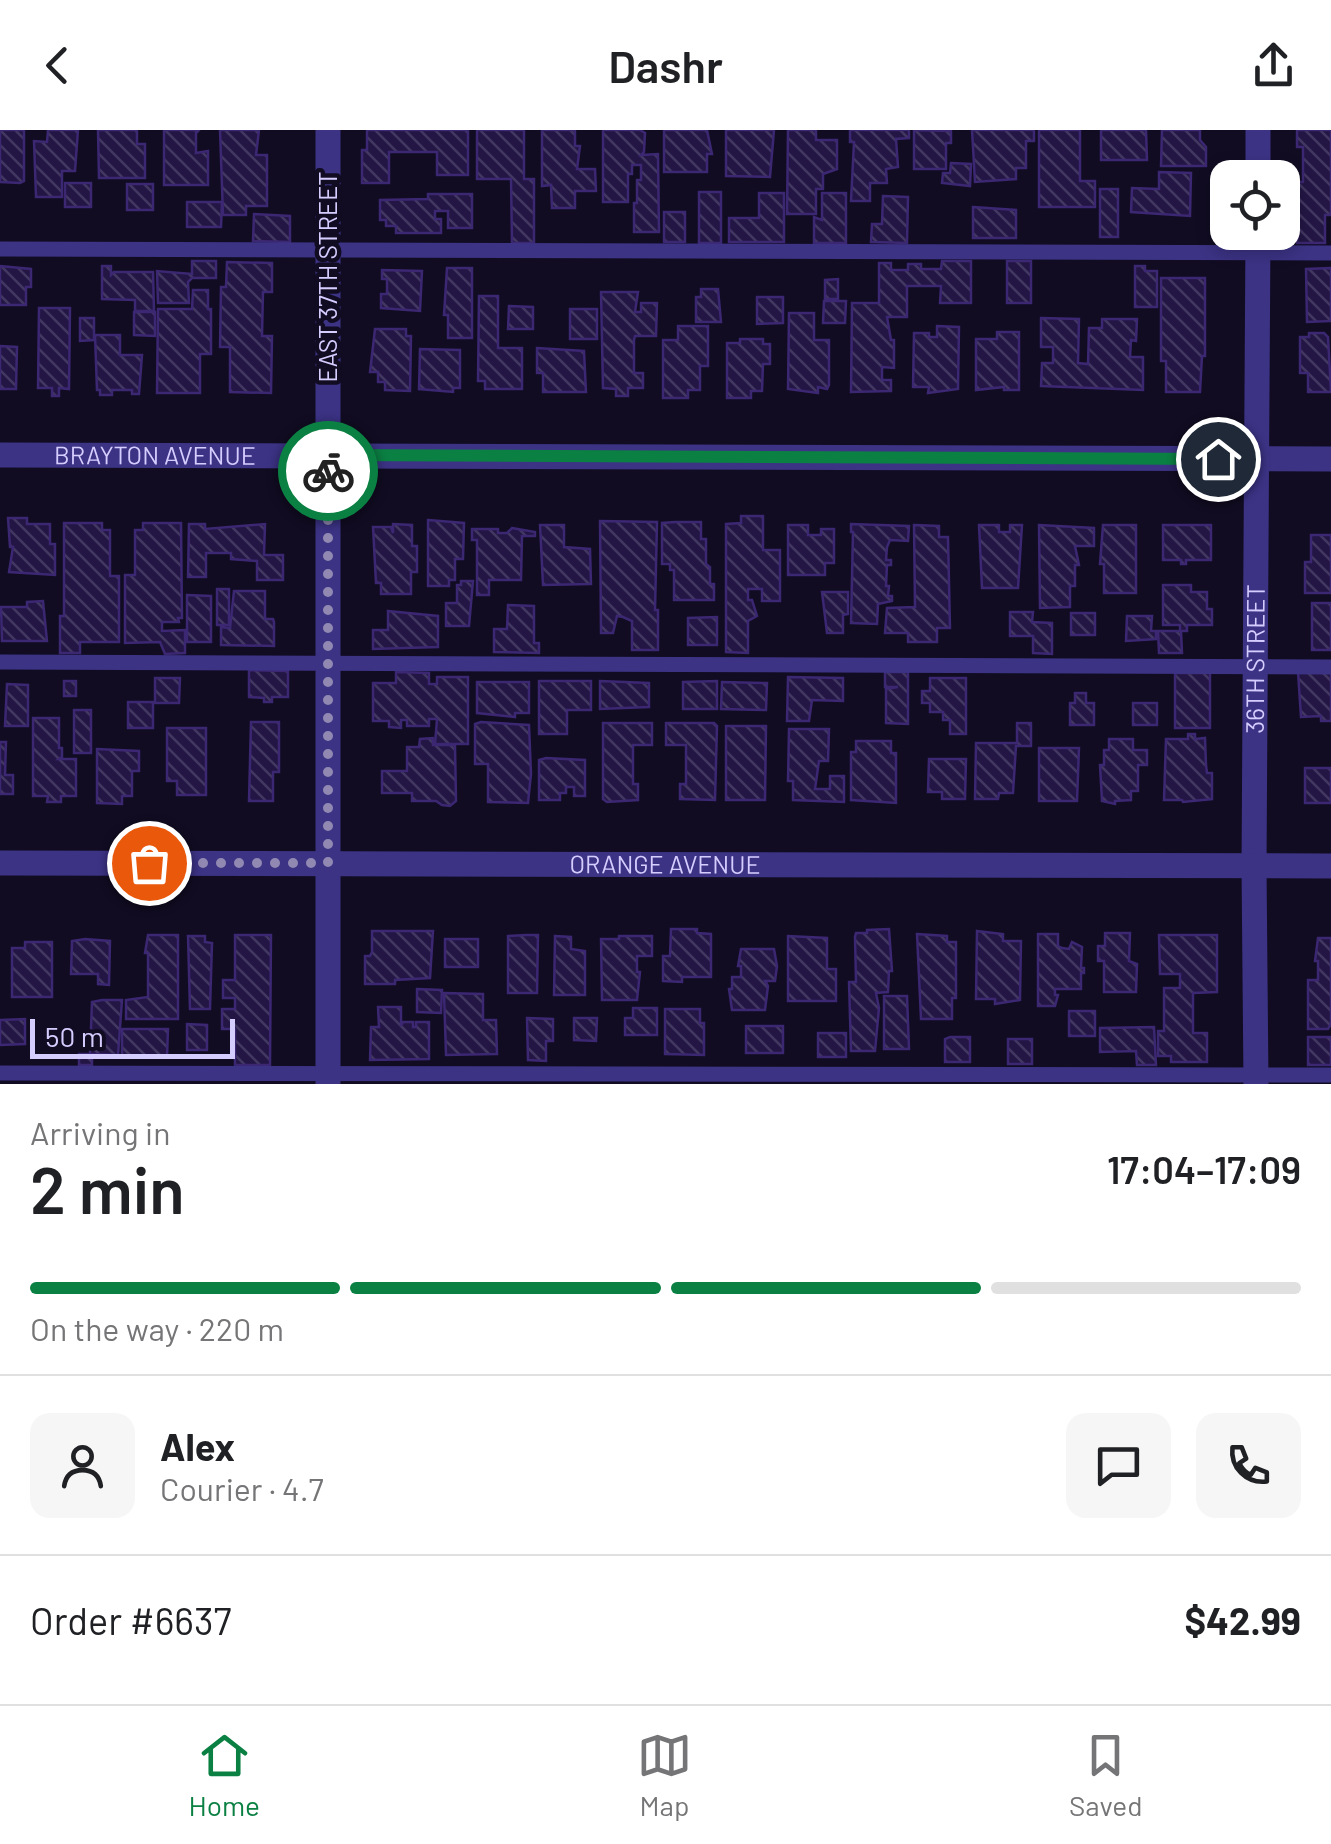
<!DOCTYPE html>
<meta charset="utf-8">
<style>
:root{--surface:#fff;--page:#f6f6f6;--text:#202124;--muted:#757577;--line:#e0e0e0;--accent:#0b8043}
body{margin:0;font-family:Barlow,sans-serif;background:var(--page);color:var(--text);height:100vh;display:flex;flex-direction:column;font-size:38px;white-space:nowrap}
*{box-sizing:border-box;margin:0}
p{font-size:32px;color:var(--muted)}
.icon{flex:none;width:55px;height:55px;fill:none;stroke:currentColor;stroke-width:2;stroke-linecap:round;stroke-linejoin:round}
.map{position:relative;height:954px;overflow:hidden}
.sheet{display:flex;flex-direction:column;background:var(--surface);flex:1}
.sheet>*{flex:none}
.buttons{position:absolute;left:1210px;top:30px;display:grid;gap:20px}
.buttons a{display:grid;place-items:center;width:90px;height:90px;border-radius:20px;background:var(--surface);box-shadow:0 5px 15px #0003;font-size:50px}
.scale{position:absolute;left:30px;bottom:25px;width:205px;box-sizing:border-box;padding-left:10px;border:5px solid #d6cdff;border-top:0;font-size:28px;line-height:35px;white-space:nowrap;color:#d6cdff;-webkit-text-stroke:8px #110c22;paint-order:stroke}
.pin{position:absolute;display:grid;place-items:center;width:85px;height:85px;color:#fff;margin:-42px;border:5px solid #fff;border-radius:50%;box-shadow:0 2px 10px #0007}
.courier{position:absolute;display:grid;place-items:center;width:100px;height:100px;margin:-50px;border:8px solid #0b8043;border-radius:50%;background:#fff;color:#222;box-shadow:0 2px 12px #0007}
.head em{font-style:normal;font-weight:600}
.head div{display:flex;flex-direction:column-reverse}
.head{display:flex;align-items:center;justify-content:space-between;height:170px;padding:0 30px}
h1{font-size:65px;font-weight:600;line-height:75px}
.bar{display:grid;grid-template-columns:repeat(4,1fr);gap:15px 10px;align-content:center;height:120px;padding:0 30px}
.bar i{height:12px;border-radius:8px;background:var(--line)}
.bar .active{background:var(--accent)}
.bar p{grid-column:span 4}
.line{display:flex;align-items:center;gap:25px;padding:0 30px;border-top:2px solid var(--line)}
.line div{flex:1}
.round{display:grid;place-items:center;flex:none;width:105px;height:105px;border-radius:20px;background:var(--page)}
header{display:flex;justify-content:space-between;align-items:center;height:130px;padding:0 30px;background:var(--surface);font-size:45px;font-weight:600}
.menu{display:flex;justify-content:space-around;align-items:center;height:140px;border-top:2px solid var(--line);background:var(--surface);font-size:28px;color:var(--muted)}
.menu a{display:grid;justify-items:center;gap:5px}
.menu .active{color:var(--accent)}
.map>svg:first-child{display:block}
.building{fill:url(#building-back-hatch);stroke:#3b2772;stroke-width:2.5}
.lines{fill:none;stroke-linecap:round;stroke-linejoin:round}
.service{stroke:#3c3385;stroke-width:15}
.minor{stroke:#3c3385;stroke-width:25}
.tertiary{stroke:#3c3385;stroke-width:25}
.done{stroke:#9189b2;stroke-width:10;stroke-dasharray:0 18}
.route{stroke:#0b8043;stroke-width:12}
.labels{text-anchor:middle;stroke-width:9;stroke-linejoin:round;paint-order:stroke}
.street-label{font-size:25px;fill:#d6cdff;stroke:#110c22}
</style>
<header><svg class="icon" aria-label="back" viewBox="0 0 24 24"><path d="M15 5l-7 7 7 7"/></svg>Dashr<svg class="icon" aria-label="share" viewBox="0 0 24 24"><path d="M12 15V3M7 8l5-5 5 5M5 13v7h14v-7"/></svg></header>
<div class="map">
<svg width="1331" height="954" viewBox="0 0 1331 954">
<defs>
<pattern id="building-back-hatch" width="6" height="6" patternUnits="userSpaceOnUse" patternTransform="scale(2.5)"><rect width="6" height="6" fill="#231645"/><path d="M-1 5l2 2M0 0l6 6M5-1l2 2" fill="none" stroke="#423761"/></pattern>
</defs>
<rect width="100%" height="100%" fill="#110c22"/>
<g class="building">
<path d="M0,0H24V51L20,53L0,52Z"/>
<path d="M48,0H78L75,41H62V67H36L34,11L47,12Z"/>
<path d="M98,0H137V14H145V48H99Z"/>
<path d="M164,0H199L196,3V23L208,21V55H164Z"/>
<path d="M220,0H259L256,25H267V76H246V85H223Z"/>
<path d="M367,0H468V45H437V22H389V53H362V20H367Z"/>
<path d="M477,0H524V49H534V113H512L511,49H477Z"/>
<path d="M542,0H575V16H580L577,39H595L596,61H575V78H552L551,55L542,56Z"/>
<path d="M603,0H640L645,3L644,22L641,25L658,24L659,102H634V73H637V50H641V35H632V44H628V72H603Z"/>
<path d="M664,0H707L712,24H707V42H664Z"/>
<path d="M726,0H774L770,47L726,46Z"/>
<path d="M788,0H816V10H837V39L823,44V59H816V84H787Z"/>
<path d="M850,0H909V8L896,9L898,37L886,39L887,53H870V71H851L854,12H850Z"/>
<path d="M914,0L951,1V13H946V39H914Z"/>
<path d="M972,0H1034V11H1026V38H1016V49L975,52Z"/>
<path d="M1039,0H1080V51H1095V77H1039Z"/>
<path d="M1101,0H1146L1147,30H1101Z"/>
<path d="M1162,0H1200V10L1206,17V36H1161Z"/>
<path d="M1297,0H1331V85H1325V113H1297V52H1303V17H1297Z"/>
<path d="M951,33L971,34L970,56L942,53L943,43H950Z"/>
<path d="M1159,42L1191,43L1190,86L1131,82L1132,58L1159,59Z"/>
<rect x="65" y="53" width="26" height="24"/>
<rect x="127" y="54" width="26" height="26"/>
<rect x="1100" y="59" width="18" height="48"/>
<rect x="699" y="62" width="22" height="51"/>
<path d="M759,63H784V112H729V88H759Z"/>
<path d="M822,63H846V113H814V87L822,90Z"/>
<path d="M428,64H472V98H448V81H435V89H441V103H396V96H386V90H380V70L428,69Z"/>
<path d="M883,66L908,67L907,113L871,112L872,94H882Z"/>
<path d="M187,72H222L221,97H187Z"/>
<path d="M973,77L1016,80V108H973Z"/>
<rect x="664" y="82" width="21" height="30"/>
<path d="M254,84L290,86V112L253,111Z"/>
<path d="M192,131H216V148H192L188,152L189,173H158L157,141L192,144Z"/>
<path d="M942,131H971V173H940L941,156H907V187H887L891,210H894V238L882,237V250H891V261L851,262L852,173H879V133H891V140H908V134H921V139H941Z"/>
<rect x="1007" y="131" width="24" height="42"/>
<path d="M227,132L272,133V162H263L262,206H272L271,263L230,262V217H220L221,157H226Z"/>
<path d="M0,136L31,139V157H26V175H0Z"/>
<path d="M102,136H111V145L114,142H153L154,181H135V170L102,169Z"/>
<path d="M1135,136H1145V141H1157V177H1135Z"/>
<path d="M447,138H472V208H448V185H444Z"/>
<path d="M1331,138V191L1307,192L1306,139Z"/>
<path d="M382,140L422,141L420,181L381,178V164H387V149H382Z"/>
<path d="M1161,148H1205V226H1202L1200,262H1166V231H1161Z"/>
<path d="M838,149V169H825V150Z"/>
<path d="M701,159H718L721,192H696V167H701Z"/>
<path d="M193,160H208V179H211V224H200V263H157L158,179H192Z"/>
<path d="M601,162H638L635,182H641V173H657L656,206H635L634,210V243H643V258H628V266H616V259L603,258Z"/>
<path d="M479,166H498V218H522V259H485V251H478Z"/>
<path d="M757,167H783V193L757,194Z"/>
<path d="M824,171H846L845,193H823Z"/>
<path d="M509,176L533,177V199H508Z"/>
<path d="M39,178H70L69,259L59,258V266H52V258H38Z"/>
<rect x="570" y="179" width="27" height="30"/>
<path d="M134,182H155V206L134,205Z"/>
<path d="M789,183H814V210H829V255L827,259L818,257V263L788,259Z"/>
<path d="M80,188H94V210L80,211Z"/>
<path d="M1041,188L1079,189L1078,233L1088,234L1089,198H1102V189H1137L1136,211L1131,210L1130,227H1143V260L1041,256L1042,233H1053V217H1041Z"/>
<path d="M678,196H708V236H700V260H688V268H663V210H678Z"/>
<path d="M937,196L959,197L958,259L928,263L929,257H913L914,203H929V207H937Z"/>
<path d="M375,199H406V206H411L410,261L385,260V252H378V242H370Z"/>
<path d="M997,202H1019V260H1004V257L976,260V209H997Z"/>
<path d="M1309,203H1324L1328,207L1331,262H1308V243H1300V207H1309Z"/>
<path d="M95,205H120V225H142L139,264H132V260H112V265H100V260H97Z"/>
<path d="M740,209H763V214H770V234H763L762,261H751V268H727V213H740Z"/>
<path d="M0,216L17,217L16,259H0Z"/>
<path d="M537,218L584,221L586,262H543V243H537Z"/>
<path d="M420,219L460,220V258H453V262L419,259Z"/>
<path d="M741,386H763V420H780V471H762V459H748V470H752L757,486L748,491V523L726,522V394L741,393Z"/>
<path d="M8,388H27V394H50V414H55V445L9,442L13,417H10Z"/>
<path d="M428,390L464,393L463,429H455V450H449V456H428Z"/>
<path d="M600,391L657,392L655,480H658V520H632V491L623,487L617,486L613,503H601Z"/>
<path d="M675,392H701V409H706V434L710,437V454H714V470H674V440H670V434H662V393Z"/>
<path d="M64,393H102V400H110V446H119V512H80V523H60V486H64Z"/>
<path d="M143,393H181L182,488H178L179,492H162V501L185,500V523L165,524L160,512L125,513V445H135V400H143Z"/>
<path d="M189,394H205V399L265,394L264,425H283V450H257V431L231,429V423H206V447H188Z"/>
<path d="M393,394L412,395V416H417V442H411V464H381V453H376L373,397H391L393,403Z"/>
<path d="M851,394L909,396L908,411L890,410L887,417L886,430H891V435H887L886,456H889L888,466H892V471L878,474L877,494L851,493L853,402H851Z"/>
<path d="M540,395H564V417L590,419L591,454L543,455Z"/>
<path d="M788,395H808V405H821V399H834V433H825V445H788Z"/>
<path d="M914,395L939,396V407H948L950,498H937V512H908V503H885L887,478L915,477Z"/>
<path d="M979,395H999V402H1010V395H1022L1018,458H982Z"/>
<path d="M1039,395L1094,398V416H1075L1079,435H1075V456H1070V477L1040,478Z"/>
<path d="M1103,395H1136V463H1104V434H1100Z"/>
<path d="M1163,395H1211V430H1186V434H1181V430H1163Z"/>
<path d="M512,398L535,402V406H522L521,450H489V465H477V410H472V399H498V403H507Z"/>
<path d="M1311,405H1331V463H1305V432H1311Z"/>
<path d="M461,451H473L469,496H446V473H457V455H461Z"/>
<path d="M1163,455H1191V462H1207V479H1212V495H1187V501H1180V495H1163Z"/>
<rect x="217" y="459" width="12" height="36"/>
<path d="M234,461H265V489H273L274,492V516L221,515V497L230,498Z"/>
<path d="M822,462H848V484L843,485V503H827Z"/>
<path d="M187,465L211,466V512H187Z"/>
<path d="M43,471L47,511H2L1,477H27V472Z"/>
<rect x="1312" y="473" width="19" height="47"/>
<path d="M508,475L534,476V513H539V523L494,522V499H507Z"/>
<path d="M388,481L438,486V517L373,519V500H388Z"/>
<path d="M1010,482H1033L1032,492L1052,493V524L1033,523V506H1010Z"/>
<rect x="1071" y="483" width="24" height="22"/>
<path d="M1127,486H1152L1151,501H1156V509L1126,511Z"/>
<path d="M717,487V515H688V488Z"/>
<path d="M1158,501H1181L1182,523H1159Z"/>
<path d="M249,540L288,541V567H272V572H264V568L249,567Z"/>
<path d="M396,542L429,543V554H437V547H468V614H435L437,589H429V596H407V590H401V598L389,597V591H373V553H396Z"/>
<path d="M885,542H908V594L886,593V559L898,557H885Z"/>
<path d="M1298,542H1331V591H1321V586L1301,587Z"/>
<rect x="1175" y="543" width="35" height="55"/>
<path d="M788,547L843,548V571L812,570L809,591H787Z"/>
<path d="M155,548H180L179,573H155Z"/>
<path d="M930,548H966V604H950V590H943V582H930V573H922V561H930Z"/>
<rect x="64" y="551" width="12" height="15"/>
<path d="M539,551H591V580H567V604H539Z"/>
<path d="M600,551L649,553V577L600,579Z"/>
<path d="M717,551V579H683V552Z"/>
<path d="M477,552H529V583H515V587L477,583Z"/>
<path d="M722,552L767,553L766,580L721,579Z"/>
<path d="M7,554L28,555V596H5Z"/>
<path d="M1075,563H1086V573H1094V595H1070V573H1075Z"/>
<rect x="128" y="572" width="25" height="26"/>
<rect x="1133" y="573" width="24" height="22"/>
<rect x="74" y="580" width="17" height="43"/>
<path d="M33,588H59V618H62V627L59,629H76V666H61V672H47L48,666H33Z"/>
<path d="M251,592H279V642H273V671H249Z"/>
<path d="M481,592L529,595L531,644L528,673L488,672V634H475V594Z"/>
<path d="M603,593H652V615H633V654H638V670L607,672L603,669Z"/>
<path d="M666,593H714L717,596L715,670L680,669V654H686V615H666Z"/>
<path d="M1017,593H1031V616H1016L1013,663H999L998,669H975L976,613H1017Z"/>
<path d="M726,596H766L765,670H726Z"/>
<path d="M167,598H206V665H177V651H167Z"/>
<path d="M789,599H829L828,631H819L815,659H830V646H844V672L793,670V651H788Z"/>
<path d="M1188,604H1195V609L1205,608L1206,635L1207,643H1212V669L1183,672L1182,670H1164L1166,609H1188Z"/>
<path d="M433,608V615H455L456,671L450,676L442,675L436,671H412V663H382V641H407V617H419L420,609Z"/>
<path d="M1109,609H1133V620H1147V635H1138V661H1131V670L1115,671V674L1102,671L1100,635H1104V620H1109Z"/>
<path d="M856,611H891V623H896V673L851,670V622H856Z"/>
<path d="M0,612H6L5,645H13V664H0Z"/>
<path d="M1039,618H1079L1077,671H1039Z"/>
<path d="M97,619L139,621V641H132V666H122V674L97,673Z"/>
<path d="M546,628L585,630V666H574V657H566V663H560V670H539V630Z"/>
<path d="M929,629H966L965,669H942V662H928Z"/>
<rect x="1305" y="638" width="26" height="35"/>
<path d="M671,799H697V803L711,804V847H682V852L663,851V826H670Z"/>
<path d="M889,799L892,841H889L888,862L876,863L879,878L875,921H851L849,852H856L855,807L856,803H867V800Z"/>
<path d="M372,801H433L430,848L395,850V854H365V826H370L372,822Z"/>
<path d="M977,801L1003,804V811H1021L1020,870L995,874V869H976Z"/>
<path d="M1105,803H1130L1129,831L1137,834L1136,862H1104V831H1098V816H1105Z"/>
<path d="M917,804L947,806V812H956V868H952V889H921Z"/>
<path d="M1038,804H1058V816L1062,818L1069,819L1072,812L1082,817L1081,838H1084V843H1081V859H1055V865H1058L1055,876H1038Z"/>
<path d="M148,805H178V889H126V870L148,867V823H145Z"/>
<path d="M235,805H271L270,935H235V899H222V879H235V868H223V850H235Z"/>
<path d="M526,805H538L537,863H508V806Z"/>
<path d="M1159,805H1217V862L1193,863V903H1207V932H1171V926H1158V901H1164V858H1180V844H1160Z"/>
<path d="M188,806H205V812L212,813L210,879H190Z"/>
<path d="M555,806L571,807V819L585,821V865H554Z"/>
<path d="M619,806H652V826H637V842H640L637,870H602L601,809H619Z"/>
<path d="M788,806L827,808V839H836V871H788Z"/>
<path d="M1318,808H1331V894L1328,899H1308V850H1318V831H1315Z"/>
<path d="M85,809L110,811L109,855L98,854V844H71L72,811Z"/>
<rect x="445" y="809" width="33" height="28"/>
<path d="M25,812H52V867H12V818H25Z"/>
<path d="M741,819H774L777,836L775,851H765L768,856L765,880H732L729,859H732V847H741V836H738Z"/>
<path d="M417,859L442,860L441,883L417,882Z"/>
<path d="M444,863L483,864V890H496L497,924L446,925Z"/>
<path d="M884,866H907L909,919H884Z"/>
<path d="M102,870H122L118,925L92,924V935H79V924H90L92,872Z"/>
<path d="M378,877H401V896L403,892H413V897H416V892H429V929L370,930L371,897H379Z"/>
<path d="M633,878H657V905H625V888H633Z"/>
<path d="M665,879H700V893H704V925L665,924Z"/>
<rect x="1069" y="881" width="26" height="25"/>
<path d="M527,888L553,889V911H546V931L528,930Z"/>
<path d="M574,888H597L596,911L574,910Z"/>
<path d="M25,889V914L0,915V890Z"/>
<path d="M187,894L207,895V920H187Z"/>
<rect x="746" y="896" width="37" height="27"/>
<path d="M1154,897L1156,935H1137L1136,921L1100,922V898Z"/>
<path d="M122,899H168L167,927H122Z"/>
<rect x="818" y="903" width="28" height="24"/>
<path d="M950,907H970V932H945V909Z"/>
<rect x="1308" y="907" width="23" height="28"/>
<rect x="1008" y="909" width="24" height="25"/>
</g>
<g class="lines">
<g class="service">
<path d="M0,119L1331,123"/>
<path d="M0,532L1331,537"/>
<path d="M0,943L1331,945"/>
</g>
<g class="minor">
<path d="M1258,0V48"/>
<path id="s1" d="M0,325L1331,329"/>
<path d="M328,954V0"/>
<path id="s2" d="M1256,954L1254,736L1258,102"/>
</g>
<path class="tertiary" id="s3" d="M0,733L1331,736"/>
</g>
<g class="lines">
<path class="done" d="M149,733H328V341"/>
<path class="route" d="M328,341V325L1218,329"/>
</g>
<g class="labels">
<g class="street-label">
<text transform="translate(328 147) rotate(-90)" y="9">EAST 37TH STREET</text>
<text dy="9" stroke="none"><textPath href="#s1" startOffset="155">BRAYTON AVENUE</textPath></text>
<text dy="9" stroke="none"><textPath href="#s2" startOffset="425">36TH STREET</textPath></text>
<text dy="9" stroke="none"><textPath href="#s3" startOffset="665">ORANGE AVENUE</textPath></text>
</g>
</g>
</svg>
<div class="buttons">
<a><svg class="icon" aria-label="locate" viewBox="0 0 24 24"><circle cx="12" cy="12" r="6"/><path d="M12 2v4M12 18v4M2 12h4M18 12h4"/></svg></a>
</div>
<div class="scale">50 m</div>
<div class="pin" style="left:149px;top:733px;background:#ea580c"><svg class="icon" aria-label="bag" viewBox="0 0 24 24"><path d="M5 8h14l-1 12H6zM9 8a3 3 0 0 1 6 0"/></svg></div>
<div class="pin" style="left:1218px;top:329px;background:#1f2937"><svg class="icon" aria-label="home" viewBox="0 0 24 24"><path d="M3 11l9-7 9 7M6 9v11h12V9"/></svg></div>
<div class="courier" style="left:328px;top:341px"><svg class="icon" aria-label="bike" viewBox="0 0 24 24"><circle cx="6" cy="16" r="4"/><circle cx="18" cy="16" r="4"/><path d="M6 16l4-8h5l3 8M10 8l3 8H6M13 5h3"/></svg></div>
</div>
<section class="sheet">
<div class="head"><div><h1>2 min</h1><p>Arriving in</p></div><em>17:04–17:09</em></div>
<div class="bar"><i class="active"></i><i class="active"></i><i class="active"></i><i></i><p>On the way · 220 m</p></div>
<div class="line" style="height:180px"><a class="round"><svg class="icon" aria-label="person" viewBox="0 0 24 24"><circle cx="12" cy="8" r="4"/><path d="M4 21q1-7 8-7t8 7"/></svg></a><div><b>Alex</b><p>Courier · 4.7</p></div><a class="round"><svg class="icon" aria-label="chat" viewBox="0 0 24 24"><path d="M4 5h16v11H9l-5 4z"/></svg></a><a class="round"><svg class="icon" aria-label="phone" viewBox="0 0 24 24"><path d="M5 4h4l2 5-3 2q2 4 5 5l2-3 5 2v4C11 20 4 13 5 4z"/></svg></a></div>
<div class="line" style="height:130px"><div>Order #6637</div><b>$42.99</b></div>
</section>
<nav class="menu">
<a class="active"><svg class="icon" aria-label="home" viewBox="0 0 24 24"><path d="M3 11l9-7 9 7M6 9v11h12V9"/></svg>Home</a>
<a><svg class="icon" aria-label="map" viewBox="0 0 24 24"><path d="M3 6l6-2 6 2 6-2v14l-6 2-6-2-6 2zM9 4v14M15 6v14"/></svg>Map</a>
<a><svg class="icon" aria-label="saved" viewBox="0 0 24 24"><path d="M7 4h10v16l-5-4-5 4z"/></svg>Saved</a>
</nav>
